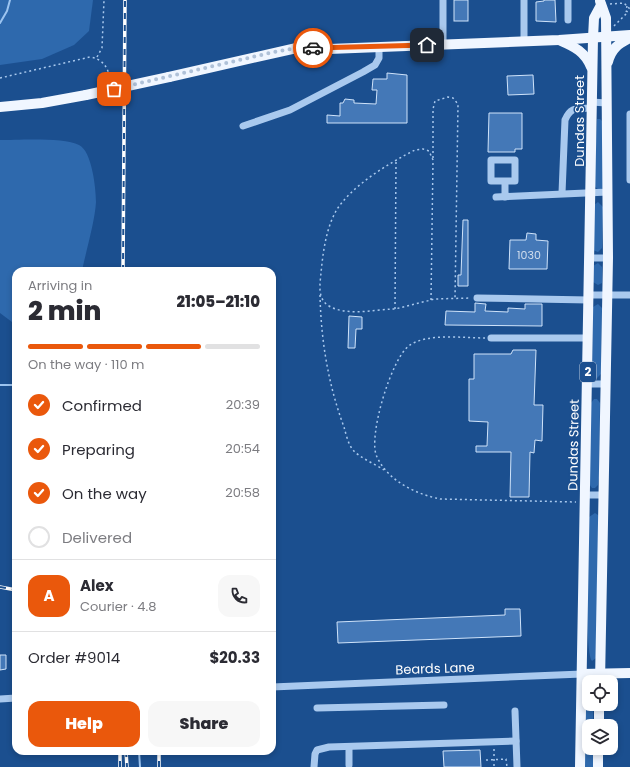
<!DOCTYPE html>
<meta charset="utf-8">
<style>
:root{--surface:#fff;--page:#f7f7f7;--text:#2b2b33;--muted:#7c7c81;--line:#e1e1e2;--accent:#ea580c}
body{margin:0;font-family:Poppins,sans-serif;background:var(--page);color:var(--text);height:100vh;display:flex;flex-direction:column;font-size:15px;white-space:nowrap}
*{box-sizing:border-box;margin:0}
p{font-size:13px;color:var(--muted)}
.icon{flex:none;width:22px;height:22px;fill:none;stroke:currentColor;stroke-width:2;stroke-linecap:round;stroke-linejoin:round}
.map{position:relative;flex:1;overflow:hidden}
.sheet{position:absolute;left:12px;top:267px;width:264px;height:488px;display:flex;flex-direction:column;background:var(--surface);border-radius:12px;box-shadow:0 2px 6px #0003}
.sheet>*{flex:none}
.controls{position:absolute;left:582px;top:675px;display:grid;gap:8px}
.controls a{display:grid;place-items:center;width:36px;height:36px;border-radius:8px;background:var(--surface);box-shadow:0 2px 6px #0003;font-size:20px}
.pin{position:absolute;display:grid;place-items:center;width:34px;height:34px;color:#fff;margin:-17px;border-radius:8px;box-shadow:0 2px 6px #0006}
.courier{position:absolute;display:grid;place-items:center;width:40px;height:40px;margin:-20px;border:3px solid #ea580c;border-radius:50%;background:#fff;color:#222;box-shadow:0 1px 5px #0007}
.overview em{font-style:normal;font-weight:800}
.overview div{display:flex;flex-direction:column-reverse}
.overview{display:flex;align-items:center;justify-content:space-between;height:68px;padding:0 16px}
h1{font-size:26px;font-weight:800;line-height:30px}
.bar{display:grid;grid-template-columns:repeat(4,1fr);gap:6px 4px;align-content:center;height:48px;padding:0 16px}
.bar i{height:5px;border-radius:3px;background:var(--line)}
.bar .on{background:var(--accent)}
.bar p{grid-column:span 4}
.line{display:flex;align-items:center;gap:10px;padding:0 16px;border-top:1px solid var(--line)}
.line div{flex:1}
.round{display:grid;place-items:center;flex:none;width:42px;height:42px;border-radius:12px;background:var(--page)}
ol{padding:0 16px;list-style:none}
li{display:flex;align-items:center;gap:12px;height:44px}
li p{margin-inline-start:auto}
li .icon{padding:4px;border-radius:50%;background:var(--accent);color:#fff;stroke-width:4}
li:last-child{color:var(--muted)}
li i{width:22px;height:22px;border:2px solid var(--line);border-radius:50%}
.action{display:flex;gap:8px;margin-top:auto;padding:8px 16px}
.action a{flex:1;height:46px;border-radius:12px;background:var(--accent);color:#fff;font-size:16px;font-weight:800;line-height:46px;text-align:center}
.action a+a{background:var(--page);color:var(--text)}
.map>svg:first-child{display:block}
.green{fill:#2e69ad}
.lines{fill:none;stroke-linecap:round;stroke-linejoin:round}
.stream{stroke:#9cc4f0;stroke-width:2}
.building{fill:#4478b7;stroke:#cfe3fa}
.path{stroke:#a9c9ee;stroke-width:1.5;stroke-dasharray:2 3;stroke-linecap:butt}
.minor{stroke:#a9c9ee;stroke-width:7}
.major{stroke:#f0f6ff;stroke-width:10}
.rail-casing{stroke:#fff;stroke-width:3.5}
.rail{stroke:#1b4f8f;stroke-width:2;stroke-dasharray:6;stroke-linecap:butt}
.major-bridge{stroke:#f0f6ff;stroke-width:10}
.done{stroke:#afc1d8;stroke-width:4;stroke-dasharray:0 7.2}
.route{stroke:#ea580c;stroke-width:5}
.labels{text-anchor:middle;stroke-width:3;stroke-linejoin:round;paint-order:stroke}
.number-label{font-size:11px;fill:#d0dded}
.shield{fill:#1b4f8f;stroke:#bbcadd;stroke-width:1}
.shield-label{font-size:12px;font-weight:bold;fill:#fff}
.street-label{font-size:13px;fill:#fff;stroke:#1b4f8f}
</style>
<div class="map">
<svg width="630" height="767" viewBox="0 0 630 767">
<rect width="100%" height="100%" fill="#1b4f8f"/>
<g class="green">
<path d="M0,0H93L89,31L74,45L42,59L0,65Z"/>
<path d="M597,119H600L603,122V188L599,190L594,186Z"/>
<path d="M0,140C18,140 64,137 79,145C92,151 96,189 96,202C95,221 86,251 82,271H16V325L0,313Z"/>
<path d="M598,202L603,207L602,248L598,252L593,250L594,205Z"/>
<path d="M598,263L602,267V283L598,285L593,282V266Z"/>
<path d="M598,304L602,308L601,374L597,378L592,376L593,307Z"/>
<path d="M594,399H597L600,403L599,478L598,485L595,488H592L589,484L591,403Z"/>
<path d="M595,513L598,515L599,523L596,658L592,661C584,649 589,539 589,517Z"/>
<path d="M589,685V704H593V726H589V748H593V767H585L586,690Z"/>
</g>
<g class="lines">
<g class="stream">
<path d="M0,23L7,11L10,0"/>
<path d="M0,385H16"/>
<path d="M139,751L140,767"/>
</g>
</g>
<g class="building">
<rect x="454" y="0" width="14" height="21"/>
<path d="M544,0H555L556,22L536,21V2L544,1Z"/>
<path d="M387,73L407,75V123H327V115L340,116V103H343L345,99L354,100V103L376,104L377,90H372L373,79H387Z"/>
<path d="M533,75L534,94L508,95L507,76Z"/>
<path d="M489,113H522V149H515V152H488Z"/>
<path d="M463,220H468V286H458V275H461Z"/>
<path d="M527,233L536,234V240L548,241L547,269H509L510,240H526Z"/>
<path d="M475,303L486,304L485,311L508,312V308L525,309V304H542V326L445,325L446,311L475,312Z"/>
<path d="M349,316L362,317V329H356L355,348H348Z"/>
<path d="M513,350H536L534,405H543L542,441L535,440L534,453L530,452L529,497H510L511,452H476V446H487L488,422L469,421V379H474V354H511Z"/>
<path d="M505,609H520L521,636L338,643L337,622L505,615Z"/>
<path d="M0,655H6V669L0,670Z"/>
<path d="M480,750L481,767H444L443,751Z"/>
</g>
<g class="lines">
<g class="path">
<path d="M610,4L624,3L630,9"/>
<path d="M627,6L626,11L630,13"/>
<path d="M614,26L627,13"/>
<path d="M97,57L102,48L104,0"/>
<path d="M0,78L90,57C103,59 109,68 110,81"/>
<path d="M111,99V107"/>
<path d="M433,158V109L435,101L448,97L453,98L458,104L455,299"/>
<path d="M320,295C321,340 328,384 344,427C346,434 348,444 353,450C360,458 375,464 384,470"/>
<path d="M431,300L433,160L429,151L423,149L415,150C389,163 351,186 336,211C326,229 323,252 321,273C320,284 317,299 329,306C346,316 373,310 392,309H395L431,300L434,299L471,298"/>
<path d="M395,309L396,160"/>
<path d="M485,338C464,338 428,333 410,345C392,356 367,438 377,457C388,481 416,494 440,499L576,502"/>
<path d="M494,749V767"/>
<path d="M486,760L506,759L507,767"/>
</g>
<g class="minor">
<path d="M568,0V20"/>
<path d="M524,41V0"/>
<path d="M443,44V0"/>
<path d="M592,102L606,103"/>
<path d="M243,126L290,110L363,72L375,65L379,58V47"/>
<path d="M630,180V114"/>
<path d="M505,181H491V160H515V181H505V197"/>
<path d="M562,193L565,120C571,106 577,109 592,108"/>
<path d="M496,197L608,192"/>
<path d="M590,258H608"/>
<path d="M589,295H630"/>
<path d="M477,298L589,300"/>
<path d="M491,338H588"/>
<path d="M587,384H605"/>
<path d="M585,495H603"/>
<path d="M272,687L582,674"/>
<path d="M0,699L16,698"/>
<path d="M317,708L444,705"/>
<path d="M515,711L517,767"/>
<path d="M349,747V765"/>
<path d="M314,767L315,754L317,750L329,747L516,741"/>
</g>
<g class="major">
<path d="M561,41C575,47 585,52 591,67"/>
<path d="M608,62C611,49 618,44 630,38"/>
<path d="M169,77L301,47L329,49L559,40L630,35"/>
<path d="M0,107L42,103L86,95"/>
<path d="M582,674L630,673"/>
<path d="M600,682L608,258L606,18L600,1"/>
<path d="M599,726V704"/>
<path d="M580,767L593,38L594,18L601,5"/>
<path d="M598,767V748"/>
</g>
<g class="rail-casing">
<g id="rail">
<path d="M123,271L125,0"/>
<path d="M0,587L16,590"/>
<path d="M126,751L127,767"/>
<path d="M120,767V751"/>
<path d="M159,767V751"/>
</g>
</g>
<use href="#rail" class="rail"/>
<path class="major-bridge" d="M86,95L169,77"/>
</g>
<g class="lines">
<path class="done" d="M114,89L274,52L301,47L313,48"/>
<path class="route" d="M313,48L427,45"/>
</g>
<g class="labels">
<g class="number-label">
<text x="529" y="259">1030</text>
</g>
<rect class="shield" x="580" y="362" width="16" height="20" rx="3"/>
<g class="shield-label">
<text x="588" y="376">2</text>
</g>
<g class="street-label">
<text transform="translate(579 121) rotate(-90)" y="5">Dundas Street</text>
<text transform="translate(573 445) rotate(-89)" y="5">Dundas Street</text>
<text transform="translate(435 668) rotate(-2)" y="5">Beards Lane</text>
</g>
</g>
</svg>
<div class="controls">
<a><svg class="icon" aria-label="locate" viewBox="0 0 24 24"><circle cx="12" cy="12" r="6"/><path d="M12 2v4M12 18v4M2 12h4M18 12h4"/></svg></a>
<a><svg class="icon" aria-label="layers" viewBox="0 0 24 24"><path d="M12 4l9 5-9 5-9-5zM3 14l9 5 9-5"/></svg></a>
</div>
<div class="pin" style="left:114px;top:89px;background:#ea580c"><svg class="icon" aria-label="bag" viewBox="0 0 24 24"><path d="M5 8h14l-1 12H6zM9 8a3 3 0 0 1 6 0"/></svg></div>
<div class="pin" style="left:427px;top:45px;background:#1f2937"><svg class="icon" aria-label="home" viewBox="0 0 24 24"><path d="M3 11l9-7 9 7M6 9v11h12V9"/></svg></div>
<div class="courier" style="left:313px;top:48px"><svg class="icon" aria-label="car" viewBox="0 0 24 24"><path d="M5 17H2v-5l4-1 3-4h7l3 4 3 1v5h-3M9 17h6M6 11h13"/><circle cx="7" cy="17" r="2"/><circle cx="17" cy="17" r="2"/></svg></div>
<section class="sheet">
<div class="overview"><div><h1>2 min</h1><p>Arriving in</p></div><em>21:05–21:10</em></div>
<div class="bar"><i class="on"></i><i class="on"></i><i class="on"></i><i></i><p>On the way · 110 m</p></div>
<ol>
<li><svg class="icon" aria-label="check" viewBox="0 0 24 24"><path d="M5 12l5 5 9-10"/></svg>Confirmed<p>20:39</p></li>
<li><svg class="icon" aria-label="check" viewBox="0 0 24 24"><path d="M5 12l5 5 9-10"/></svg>Preparing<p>20:54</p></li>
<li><svg class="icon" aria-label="check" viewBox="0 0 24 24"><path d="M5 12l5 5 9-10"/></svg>On the way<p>20:58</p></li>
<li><i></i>Delivered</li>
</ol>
<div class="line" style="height:72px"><b class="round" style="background:var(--accent);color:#fff">A</b><div><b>Alex</b><p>Courier · 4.8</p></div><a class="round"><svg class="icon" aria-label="phone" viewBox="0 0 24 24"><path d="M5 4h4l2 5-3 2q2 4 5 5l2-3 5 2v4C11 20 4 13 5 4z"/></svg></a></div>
<div class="line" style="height:52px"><div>Order #9014</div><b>$20.33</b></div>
<div class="action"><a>Help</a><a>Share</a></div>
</section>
</div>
